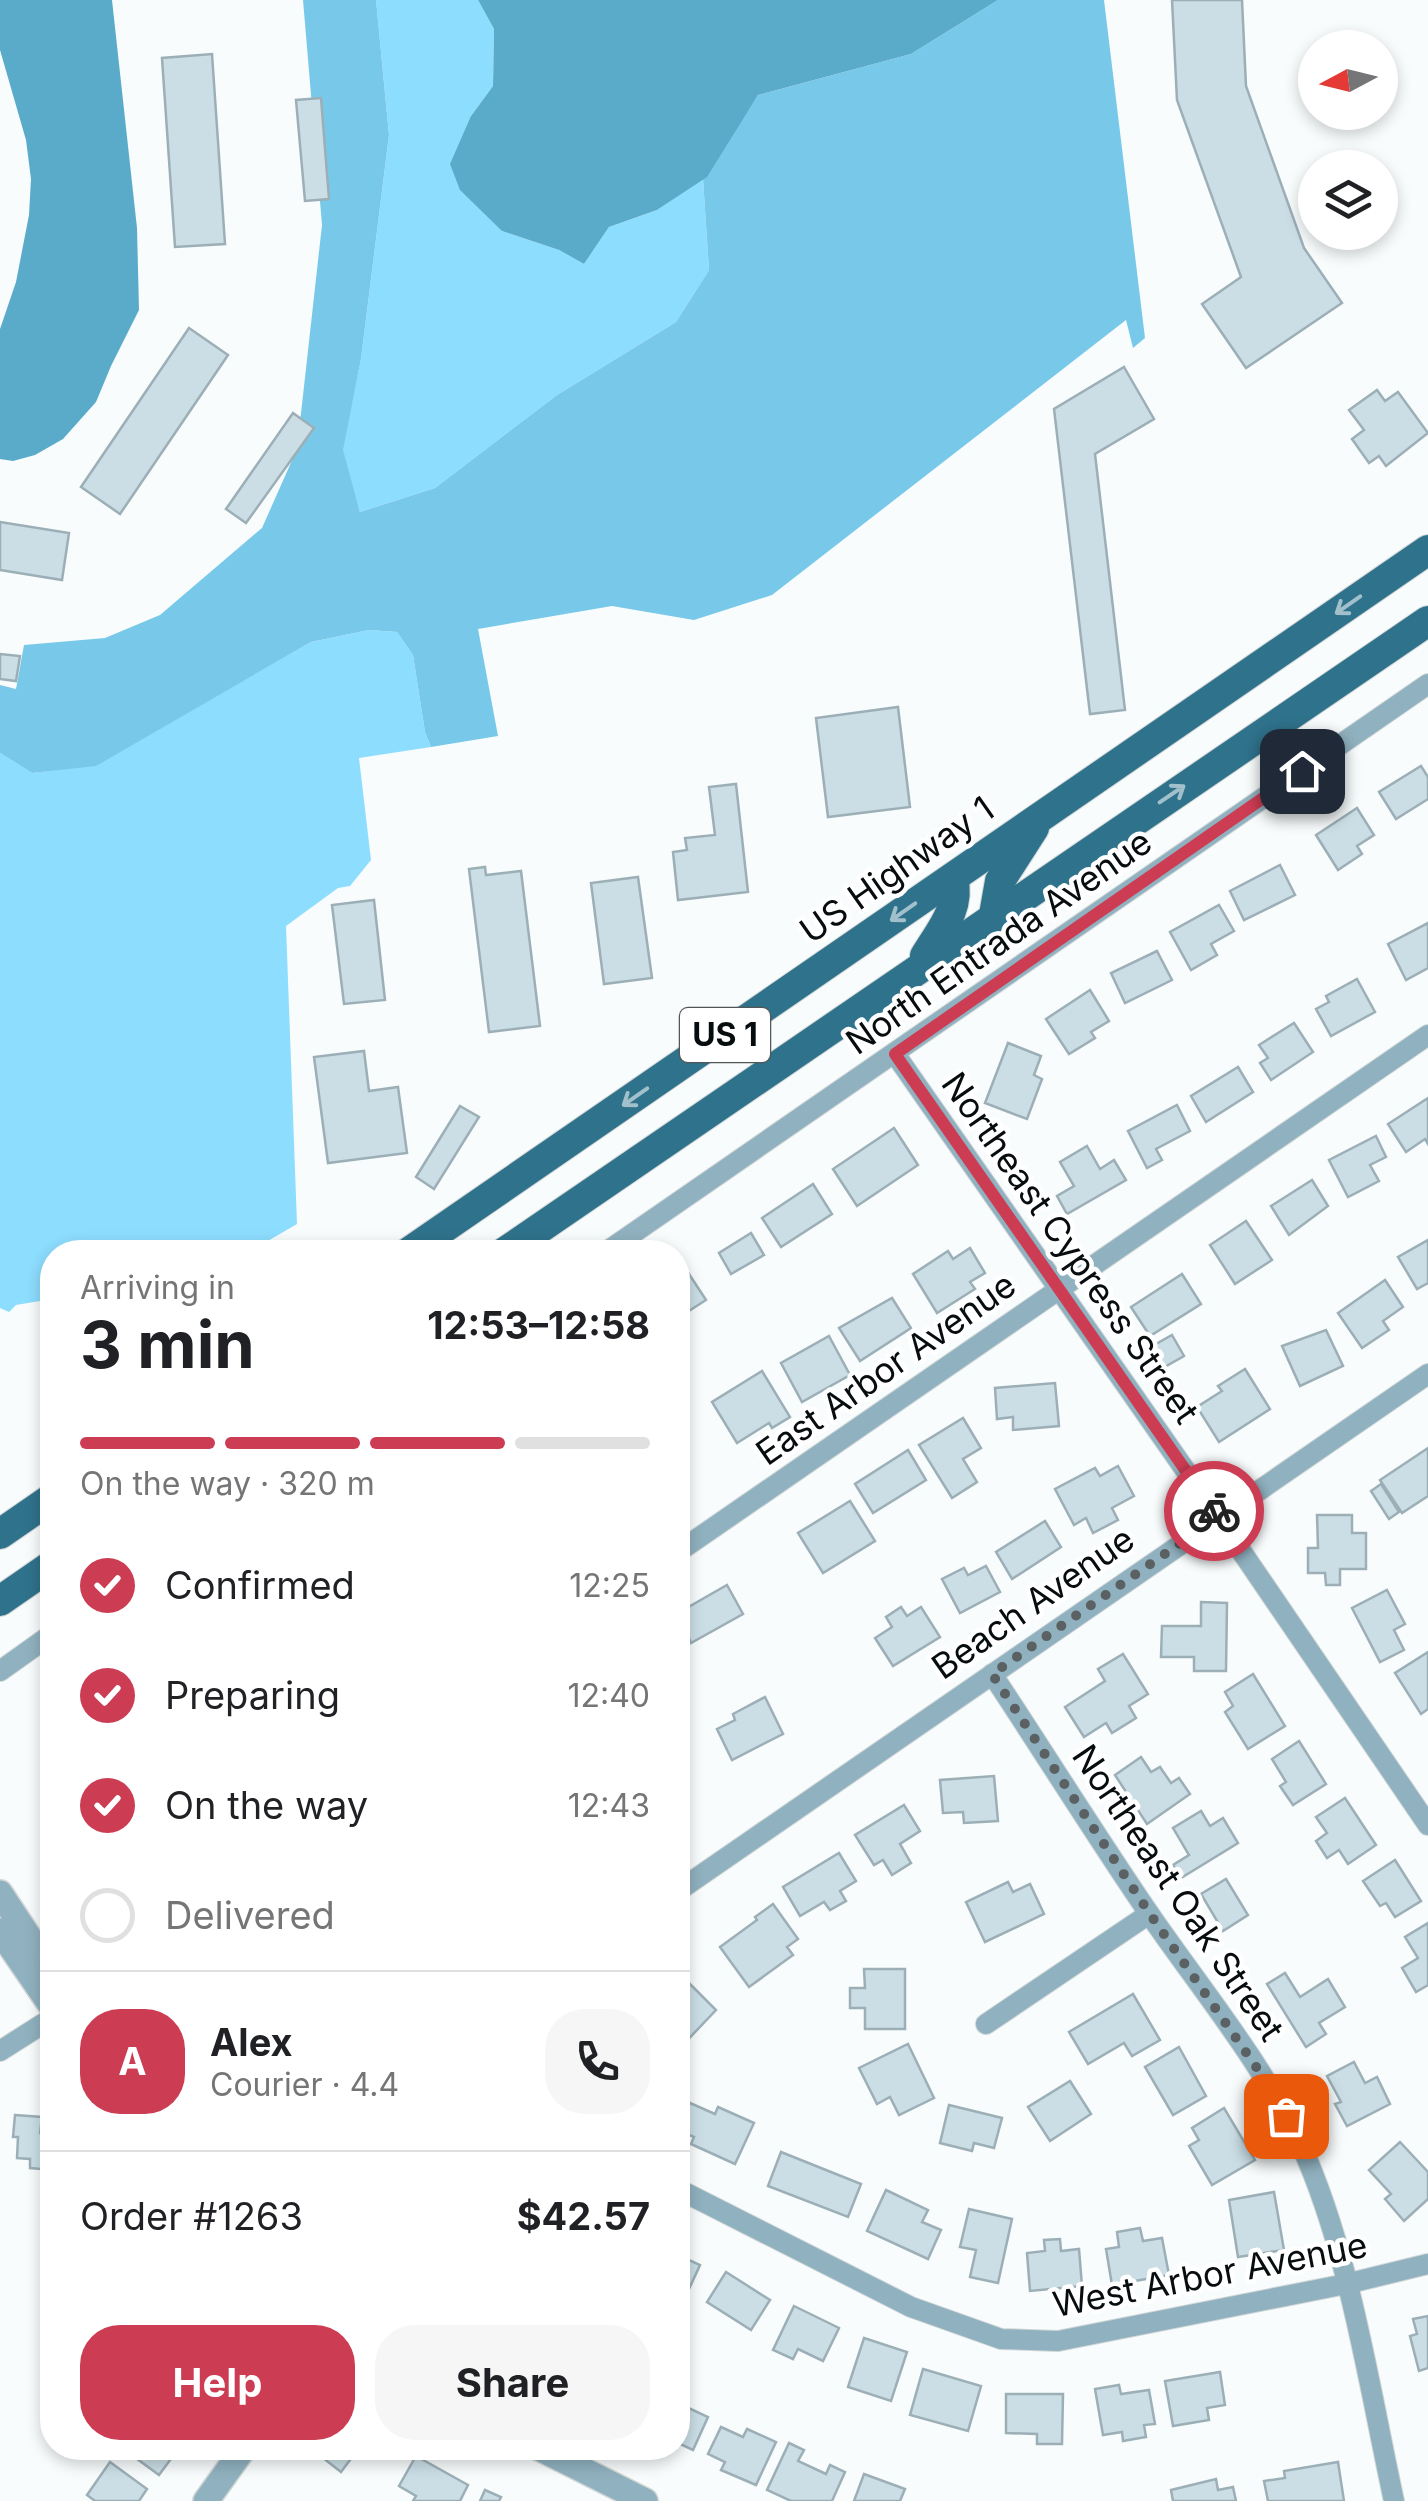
<!DOCTYPE html>
<meta charset="utf-8">
<style>
:root{--surface:#fff;--page:#f6f6f6;--text:#202124;--muted:#757577;--line:#e0e0e0;--accent:#cc3c53}
body{margin:0;font-family:Inter,sans-serif;background:var(--page);color:var(--text);height:100vh;display:flex;flex-direction:column;font-size:38px;white-space:nowrap}
*{box-sizing:border-box;margin:0}
p{font-size:32px;color:var(--muted)}
.icon{flex:none;width:55px;height:55px;fill:none;stroke:currentColor;stroke-width:2;stroke-linecap:round;stroke-linejoin:round}
.map{position:relative;flex:1;overflow:hidden}
.panel{position:absolute;left:40px;top:1240px;width:650px;height:1220px;display:flex;flex-direction:column;background:var(--surface);border-radius:40px;box-shadow:0 5px 15px #0003}
.panel>*{flex:none}
.needle{width:65px;rotate:263deg}
.fabs{position:absolute;left:1298px;top:30px;display:grid;gap:20px}
.fabs a{display:grid;place-items:center;width:100px;height:100px;border-radius:50%;background:var(--surface);box-shadow:0 5px 15px #0003;font-size:50px}
.pin{position:absolute;display:grid;place-items:center;width:85px;height:85px;color:#fff;margin:-42px;border-radius:20px;box-shadow:0 5px 15px #0006}
.courier{position:absolute;display:grid;place-items:center;width:100px;height:100px;margin:-50px;border:8px solid #cc3c53;border-radius:50%;background:#fff;color:#222;box-shadow:0 2px 12px #0007}
.headline em{font-style:normal;font-weight:700}
.headline div{display:flex;flex-direction:column-reverse}
.headline{display:flex;align-items:center;justify-content:space-between;height:170px;padding:0 40px}
h1{font-size:65px;font-weight:700;line-height:75px}
.bar{display:grid;grid-template-columns:repeat(4,1fr);gap:15px 10px;align-content:center;height:120px;padding:0 40px}
.bar i{height:12px;border-radius:8px;background:var(--line)}
.bar .on{background:var(--accent)}
.bar p{grid-column:span 4}
.line{display:flex;align-items:center;gap:25px;padding:0 40px;border-top:2px solid var(--line)}
.line div{flex:1}
.round{display:grid;place-items:center;flex:none;width:105px;height:105px;border-radius:40px;background:var(--page)}
ol{padding:0 40px;list-style:none}
li{display:flex;align-items:center;gap:30px;height:110px}
li p{margin-inline-start:auto}
li .icon{padding:10px;border-radius:50%;background:var(--accent);color:#fff;stroke-width:4}
li:last-child{color:var(--muted)}
li i{width:55px;height:55px;border:5px solid var(--line);border-radius:50%}
.button{display:flex;gap:20px;margin-top:auto;padding:20px 40px}
.button a{flex:1;height:115px;border-radius:40px;background:var(--accent);color:#fff;font-size:40px;font-weight:700;line-height:115px;text-align:center}
.button a+a{background:var(--page);color:var(--text)}
.map>svg:first-child{display:block}
.green{fill:#8dddfe}
.forest{fill:#78c9e9}
.water{fill:#5aabca}
.building{fill:#cbdee6;stroke:#9cafb7;stroke-width:2.5}
.lines{fill:none;stroke-linecap:round;stroke-linejoin:round}
.minor-casing{stroke:#d1d6d7;stroke-width:22}
.tertiary-casing{stroke:#d1d6d7;stroke-width:28}
.primary-casing{stroke:#d1d6d7;stroke-width:32}
.minor{stroke:#90b1bf;stroke-width:20}
.tertiary{stroke:#90b1bf;stroke-width:25}
.primary{stroke:#2f728b;stroke-width:30}
.oneway{stroke:#a1c0cb}
.done{stroke:#5b6162;stroke-width:10;stroke-dasharray:0 18}
.route{stroke:#cc3c53;stroke-width:12}
.labels{text-anchor:middle;stroke-width:9;stroke-linejoin:round;paint-order:stroke}
.shield{fill:#fff;stroke:#515657;stroke-width:2.5}
.shield-label{font-size:32px;font-weight:bold;fill:#070d0f}
.street-label{font-size:35px;fill:#070d0f;stroke:#fff}
</style>
<div class="map">
<svg width="1428" height="2501" viewBox="0 0 1428 2501">
<rect width="100%" height="100%" fill="#f8fcfd"/>
<g class="green">
<path d="M376,0H478L494,29L493,86L471,116L502,231L559,250L584,264L609,227L657,210L703,179L709,270L676,322L557,395L435,488L360,512L342,450L361,359L389,135Z"/>
<path d="M369,630L397,632L413,655L425,732L431,747L359,758L371,860L350,886L338,888L286,926L297,1224L249,1252H52V1299L16,1305L9,1312L0,1308V753L32,773L96,765L311,642Z"/>
</g>
<path class="forest" d="M303,0H376L389,135L361,359L343,450L360,512L435,488L557,395L676,322L709,270L703,179L758,95L911,54L998,0H1104L1145,338L1133,348L1126,320L772,595L694,620L612,606L478,629L498,736L431,747L425,732L413,655L397,632L369,630L311,642L96,766L32,773L0,753V685L16,689L24,645L105,638L160,615L262,528L297,449L322,225Z"/>
<g class="water">
<path d="M0,0H112L137,228L139,310L111,366L96,402L63,439L35,455L13,461L0,459V329L16,282L29,215L31,179L26,140L0,50Z"/>
<path d="M478,0H998L911,54L758,95L707,177L657,210L609,227L584,264L559,250L502,231L460,190L450,164L471,116L493,86L494,29Z"/>
</g>
<g class="building">
<path d="M1172,0H1242L1246,86L1304,248L1342,303L1246,368L1202,304L1241,277L1177,100Z"/>
<path d="M212,54L225,244L175,247L162,58Z"/>
<path d="M321,98L329,199L305,201L296,100Z"/>
<path d="M189,328L228,355L120,514L81,487Z"/>
<path d="M1124,367L1154,419L1095,454L1125,710L1090,714L1054,409Z"/>
<path d="M1377,390L1385,401L1398,392L1428,433L1386,466L1379,456L1369,463L1352,439L1364,430L1349,410Z"/>
<path d="M293,413L314,428L246,523L226,509Z"/>
<path d="M0,522L69,533L62,580L0,570Z"/>
<path d="M0,654L20,656L16,681L0,679Z"/>
<path d="M898,707L910,807L828,817L816,718Z"/>
<path d="M1421,766L1428,777V799L1396,819L1379,792Z"/>
<path d="M736,784L748,892L678,900L673,852L687,850L685,838L715,835L709,787Z"/>
<path d="M1357,808L1374,835L1357,846L1362,854L1338,870L1316,835Z"/>
<path d="M1280,865L1295,895L1244,920L1230,891Z"/>
<path d="M485,867L486,875L521,871L540,1026L489,1032L469,869Z"/>
<path d="M638,877L652,978L604,984L591,883Z"/>
<path d="M374,900L385,1000L344,1004L332,905Z"/>
<path d="M1219,905L1234,931L1211,944L1217,955L1191,970L1170,932Z"/>
<path d="M1428,923V968L1406,980L1388,944Z"/>
<path d="M1157,951L1172,980L1125,1003L1111,973Z"/>
<path d="M1357,979L1375,1012L1331,1036L1316,1009L1329,1002L1326,996Z"/>
<path d="M1090,990L1109,1021L1091,1032L1095,1038L1069,1054L1046,1019Z"/>
<path d="M1294,1023L1313,1052L1271,1080L1260,1063L1268,1058L1259,1045Z"/>
<path d="M1008,1043L1041,1056L1034,1075L1042,1079L1027,1119L985,1103Z"/>
<path d="M364,1051L369,1091L398,1087L407,1153L328,1163L314,1057Z"/>
<path d="M1238,1067L1253,1092L1206,1122L1191,1096Z"/>
<path d="M1428,1098V1144L1425,1139L1406,1152L1388,1124Z"/>
<path d="M1177,1105L1190,1131L1156,1149L1162,1160L1147,1168L1128,1131Z"/>
<path d="M460,1106L479,1117L434,1189L416,1177Z"/>
<path d="M894,1128L918,1165L857,1206L833,1169Z"/>
<path d="M1376,1136L1386,1157L1370,1165L1379,1181L1348,1197L1329,1160Z"/>
<path d="M1087,1146L1100,1169L1114,1160L1126,1180L1067,1214L1057,1196L1074,1186L1060,1162Z"/>
<path d="M1312,1180L1328,1206L1289,1235L1271,1206Z"/>
<path d="M813,1184L832,1214L781,1247L762,1218Z"/>
<path d="M1246,1221L1272,1260L1235,1284L1210,1245Z"/>
<path d="M751,1233L764,1255L731,1274L719,1253Z"/>
<path d="M1428,1240V1283L1417,1289L1398,1257Z"/>
<path d="M970,1248L985,1273L970,1282L975,1289L937,1313L913,1274L948,1251L953,1259Z"/>
<path d="M689,1274L706,1300L678,1318V1282Z"/>
<path d="M1182,1274L1201,1304L1150,1336L1131,1307Z"/>
<path d="M1385,1280L1403,1307L1383,1321L1389,1330L1362,1348L1338,1313Z"/>
<path d="M892,1298L911,1328L860,1361L839,1328Z"/>
<path d="M1326,1330L1343,1366L1300,1386L1282,1346Z"/>
<path d="M1172,1335L1184,1356L1161,1369L1149,1348Z"/>
<path d="M829,1336L850,1375L802,1402L781,1363Z"/>
<path d="M1245,1369L1270,1409L1219,1442L1197,1407L1222,1391L1218,1386Z"/>
<path d="M762,1371L790,1417L772,1428L769,1423L737,1443L712,1402Z"/>
<path d="M1055,1383L1059,1426L1013,1430V1417L997,1419L995,1388Z"/>
<path d="M963,1418L981,1448L963,1459L977,1482L952,1498L919,1445Z"/>
<path d="M1428,1448V1496L1402,1513L1380,1480Z"/>
<path d="M908,1450L926,1480L873,1513L855,1484Z"/>
<path d="M1118,1466L1134,1496L1112,1508L1118,1520L1093,1533L1086,1518L1074,1525L1055,1489L1095,1468L1100,1476Z"/>
<path d="M1381,1484L1399,1512L1389,1519L1371,1491Z"/>
<path d="M850,1501L875,1541L823,1573L798,1533Z"/>
<path d="M1317,1515H1352V1533H1366V1569H1340V1585H1326L1325,1573H1308V1548H1318Z"/>
<path d="M1045,1521L1061,1547L1012,1579L996,1552Z"/>
<path d="M986,1566L1000,1592L960,1613L942,1579L964,1568L968,1575Z"/>
<path d="M727,1585L743,1614L691,1643L678,1613Z"/>
<path d="M1387,1590L1405,1624L1394,1630L1404,1650L1380,1662L1352,1608Z"/>
<path d="M1201,1602L1227,1603L1226,1671H1194V1657H1161L1162,1626H1201Z"/>
<path d="M901,1607L907,1616L921,1607L940,1637L893,1666L875,1638L892,1627L886,1617Z"/>
<path d="M1428,1652V1709L1421,1714L1395,1673Z"/>
<path d="M1123,1654L1148,1694L1129,1706L1136,1718L1112,1733L1106,1723L1084,1737L1065,1707L1105,1681L1098,1669Z"/>
<path d="M1253,1674L1285,1726L1248,1749L1225,1712L1233,1706L1225,1692Z"/>
<path d="M765,1697L783,1734L732,1760L717,1729L735,1720L733,1714Z"/>
<path d="M1299,1741L1326,1784L1293,1805L1280,1786L1286,1782L1272,1759Z"/>
<path d="M1141,1757L1151,1772L1160,1767L1171,1783L1179,1778L1190,1794L1147,1824L1115,1775Z"/>
<path d="M994,1776L998,1821L964,1823L963,1812L943,1813L940,1780Z"/>
<path d="M1345,1798L1376,1845L1348,1864L1339,1850L1327,1858L1316,1841L1327,1833L1316,1817Z"/>
<path d="M904,1805L920,1831L900,1844L911,1863L892,1875L883,1860L874,1865L855,1835Z"/>
<path d="M1201,1811L1210,1826L1223,1818L1238,1843L1181,1878L1173,1865L1189,1855L1173,1828Z"/>
<path d="M839,1853L856,1881L840,1891L846,1901L830,1910L824,1902L800,1916L783,1887Z"/>
<path d="M1395,1860L1421,1901L1395,1917L1386,1903L1380,1906L1363,1881Z"/>
<path d="M1226,1879L1248,1915L1223,1931L1201,1894Z"/>
<path d="M1008,1882L1013,1892L1030,1884L1044,1914L985,1942L966,1902Z"/>
<path d="M773,1904L798,1939L787,1947L793,1955L749,1987L720,1947L757,1920L755,1917Z"/>
<path d="M1428,1923V1985L1416,1992L1402,1968L1418,1958L1405,1937Z"/>
<path d="M864,1969H905V2029H865V2008H850V1988H865Z"/>
<path d="M1285,1973L1300,1997L1328,1979L1345,2007L1319,2023L1326,2034L1306,2047L1267,1984Z"/>
<path d="M682,1976L716,2010L678,2050V1981Z"/>
<path d="M1133,1994L1160,2040L1132,2056L1124,2043L1088,2064L1069,2032Z"/>
<path d="M908,2044L934,2098L899,2115L890,2097L877,2104L859,2068Z"/>
<path d="M1179,2047L1206,2096L1173,2115L1145,2067Z"/>
<path d="M1354,2062L1365,2083L1377,2077L1390,2104L1347,2126L1335,2104L1341,2102L1327,2076Z"/>
<path d="M1070,2081L1091,2114L1050,2141L1028,2107Z"/>
<path d="M690,2103L715,2114L718,2107L754,2123L735,2164L691,2144L694,2137L678,2130Z"/>
<path d="M949,2105L1002,2118L994,2148L974,2143L972,2151L940,2143Z"/>
<path d="M1224,2108L1255,2160L1212,2185L1189,2146L1199,2140L1192,2128Z"/>
<path d="M15,2115L42,2117L40,2133L52,2134V2170L30,2168V2159L17,2158L18,2137H13Z"/>
<path d="M1400,2142L1428,2172V2199L1404,2221L1385,2199L1391,2194L1369,2170Z"/>
<path d="M781,2152L861,2184L848,2217L768,2186Z"/>
<path d="M886,2190L928,2210L922,2222L941,2230L928,2259L867,2231Z"/>
<path d="M1274,2192L1284,2250L1238,2257L1229,2200Z"/>
<path d="M969,2209L1012,2219L998,2283L970,2277L976,2250L960,2247Z"/>
<path d="M1140,2228L1143,2241L1162,2238L1169,2275L1112,2285L1106,2249L1119,2247L1117,2232Z"/>
<path d="M1060,2239L1061,2251L1079,2249L1082,2286L1030,2291L1027,2253L1045,2251L1044,2240Z"/>
<path d="M678,2255L700,2265L678,2313Z"/>
<path d="M726,2272L770,2300L751,2330L707,2302Z"/>
<path d="M794,2306L839,2328L823,2361L798,2349L793,2359L773,2350Z"/>
<path d="M1428,2316V2368L1419,2371L1410,2336L1417,2334L1413,2319Z"/>
<path d="M864,2338L907,2352L891,2401L848,2387Z"/>
<path d="M923,2369L981,2386L968,2431L910,2415Z"/>
<path d="M1220,2372L1225,2405L1207,2408L1209,2420L1173,2426L1165,2381Z"/>
<path d="M1119,2385L1121,2394L1149,2390L1155,2424L1144,2425L1146,2437L1123,2441L1122,2432L1103,2435L1095,2389Z"/>
<path d="M1006,2394H1063L1062,2444H1037V2434L1006,2433Z"/>
<path d="M678,2403L708,2417L693,2450L678,2443Z"/>
<path d="M721,2427L743,2437L747,2429L776,2442L756,2485L721,2470L725,2462L708,2454Z"/>
<path d="M789,2443L804,2450L798,2461L826,2474L830,2465L845,2472L832,2501H791L767,2490Z"/>
<path d="M127,2448H179L159,2475L125,2450Z"/>
<path d="M317,2448H359L341,2472L314,2451Z"/>
<path d="M416,2456L468,2485L460,2501H413L416,2496L399,2486Z"/>
<path d="M110,2462L147,2489L139,2501H95L87,2495Z"/>
<path d="M1338,2462L1344,2501H1268L1264,2481L1285,2478L1284,2471Z"/>
<path d="M864,2474L905,2489L900,2501H854Z"/>
<path d="M1216,2479L1218,2490L1233,2487L1236,2501H1173L1171,2490Z"/>
<path d="M485,2490L501,2497L499,2501H480Z"/>
</g>
<g class="lines">
<g class="minor-casing">
<g id="minor">
<path d="M895,1054L1218,1517L1428,1825"/>
<path d="M606,1252L1428,684"/>
<path d="M678,1552L1428,1035"/>
<path d="M0,1671L52,1634"/>
<path d="M992,1674C1045,1754 1096,1836 1150,1915C1201,1989 1261,2061 1300,2143C1349,2249 1369,2386 1394,2501"/>
<path d="M678,1891L1428,1374"/>
<path d="M986,2024L1149,1914"/>
<path d="M0,2051L52,2018"/>
<path d="M678,2189L911,2307L1001,2339L1058,2341L1346,2284L1428,2264"/>
</g>
</g>
<g class="tertiary-casing">
<g id="tertiary">
<path d="M0,1893L52,1972"/>
<path d="M0,1931L52,2007"/>
<path d="M539,2448L645,2501"/>
<path d="M206,2501L244,2448"/>
</g>
</g>
<g class="primary-casing">
<g id="primary">
<path d="M994,915L1000,881L1034,828"/>
<path d="M925,956C940,931 961,908 953,878"/>
<path d="M409,1252L1428,550"/>
<path d="M505,1252L1428,621"/>
<path d="M0,1534L52,1498"/>
<path d="M0,1601L52,1565"/>
</g>
</g>
<use href="#minor" class="minor"/>
<use href="#tertiary" class="tertiary"/>
<use href="#primary" class="primary"/>
</g>
<defs><path id="oneway-shaft" d="M-6 0H5M1.5-3L5.5 0L1.5 3" fill="none" stroke-width="1.6" stroke-linecap="round" stroke-linejoin="round" transform="scale(2.5)"/></defs>
<g class="oneway">
<use href="#oneway-shaft" transform="translate(1348 605) rotate(145)"/>
<use href="#oneway-shaft" transform="translate(1172 794) rotate(-34)"/>
<use href="#oneway-shaft" transform="translate(903 912) rotate(145)"/>
<use href="#oneway-shaft" transform="translate(635 1097) rotate(145)"/>
</g>
<g class="lines">
<path class="done" d="M1214,1511L1218,1517L992,1674L1150,1914L1270,2087L1286,2116"/>
<path class="route" d="M1214,1511L895,1054L1302,771"/>
</g>
<g class="labels">
<rect class="shield" x="680" y="1008" width="90" height="54" rx="8"/>
<g class="shield-label">
<text x="725" y="1046">US 1</text>
</g>
<g class="street-label">
<text transform="translate(897 870) rotate(-35)" y="12">US Highway 1</text>
<text transform="translate(999 942) rotate(-35)" y="12">North Entrada Avenue</text>
<text transform="translate(1070 1248) rotate(55)" y="12">Northeast Cypress Street</text>
<text transform="translate(886 1369) rotate(-35)" y="12">East Arbor Avenue</text>
<text transform="translate(1033 1603) rotate(-35)" y="12">Beach Avenue</text>
<text transform="translate(1178 1893) rotate(56)" y="12">Northeast Oak Street</text>
<text transform="translate(1210 2275) rotate(-11)" y="12">West Arbor Avenue</text>
</g>
</g>
</svg>
<div class="fabs">
<a><svg class="needle" viewBox="-14 -14 28 28"><path d="M0-13l5 13h-10z" fill="#e53935"/><path d="M0 13l5-13h-10z" fill="#757577"/></svg></a>
<a><svg class="icon" aria-label="layers" viewBox="0 0 24 24"><path d="M12 4l9 5-9 5-9-5zM3 14l9 5 9-5"/></svg></a>
</div>
<div class="pin" style="left:1286px;top:2116px;background:#ea580c"><svg class="icon" aria-label="bag" viewBox="0 0 24 24"><path d="M5 8h14l-1 12H6zM9 8a3 3 0 0 1 6 0"/></svg></div>
<div class="pin" style="left:1302px;top:771px;background:#1f2937"><svg class="icon" aria-label="home" viewBox="0 0 24 24"><path d="M3 11l9-7 9 7M6 9v11h12V9"/></svg></div>
<div class="courier" style="left:1214px;top:1511px"><svg class="icon" aria-label="bike" viewBox="0 0 24 24"><circle cx="6" cy="16" r="4"/><circle cx="18" cy="16" r="4"/><path d="M6 16l4-8h5l3 8M10 8l3 8H6M13 5h3"/></svg></div>
<section class="panel">
<div class="headline"><div><h1>3 min</h1><p>Arriving in</p></div><em>12:53–12:58</em></div>
<div class="bar"><i class="on"></i><i class="on"></i><i class="on"></i><i></i><p>On the way · 320 m</p></div>
<ol>
<li><svg class="icon" aria-label="check" viewBox="0 0 24 24"><path d="M5 12l5 5 9-10"/></svg>Confirmed<p>12:25</p></li>
<li><svg class="icon" aria-label="check" viewBox="0 0 24 24"><path d="M5 12l5 5 9-10"/></svg>Preparing<p>12:40</p></li>
<li><svg class="icon" aria-label="check" viewBox="0 0 24 24"><path d="M5 12l5 5 9-10"/></svg>On the way<p>12:43</p></li>
<li><i></i>Delivered</li>
</ol>
<div class="line" style="height:180px"><b class="round" style="background:var(--accent);color:#fff">A</b><div><b>Alex</b><p>Courier · 4.4</p></div><a class="round"><svg class="icon" aria-label="phone" viewBox="0 0 24 24"><path d="M5 4h4l2 5-3 2q2 4 5 5l2-3 5 2v4C11 20 4 13 5 4z"/></svg></a></div>
<div class="line" style="height:130px"><div>Order #1263</div><b>$42.57</b></div>
<div class="button"><a>Help</a><a>Share</a></div>
</section>
</div>
